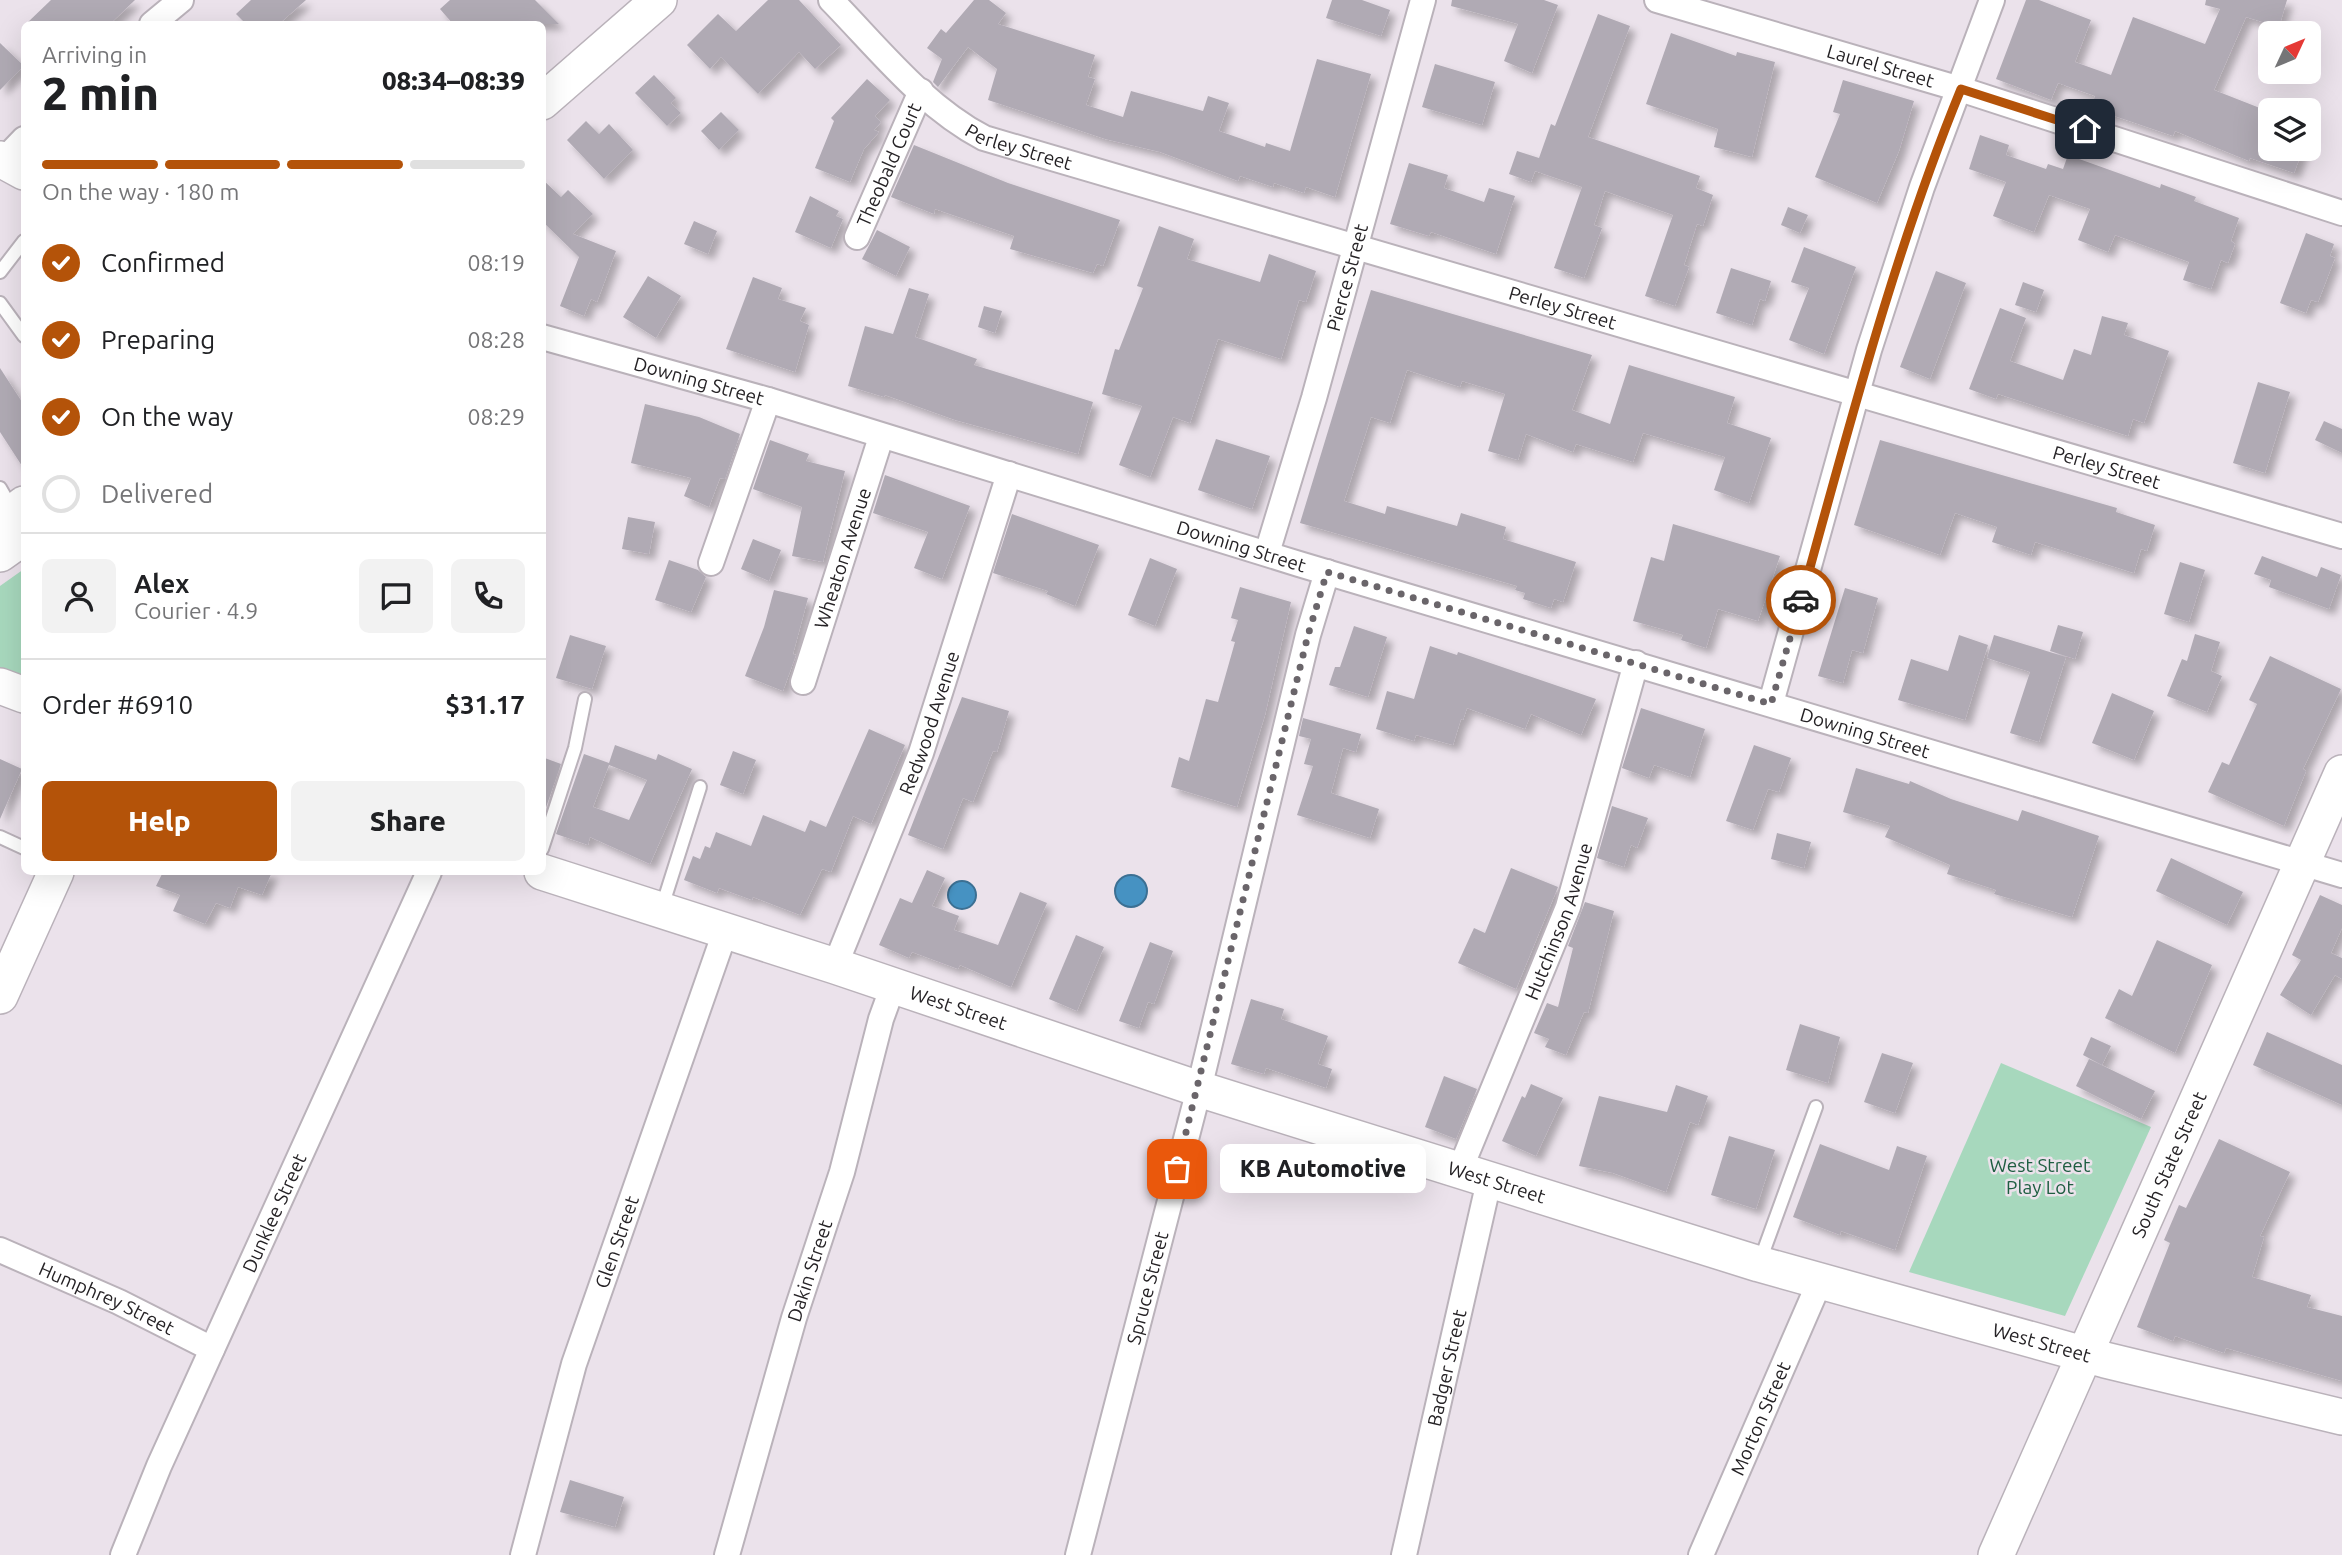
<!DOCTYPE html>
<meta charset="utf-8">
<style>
:root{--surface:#fff;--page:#f2f2f2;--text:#202124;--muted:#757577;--line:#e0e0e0;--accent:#b45309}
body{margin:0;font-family:Ubuntu,sans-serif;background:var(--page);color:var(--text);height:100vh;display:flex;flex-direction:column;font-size:26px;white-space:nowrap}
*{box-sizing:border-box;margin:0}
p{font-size:23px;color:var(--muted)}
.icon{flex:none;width:38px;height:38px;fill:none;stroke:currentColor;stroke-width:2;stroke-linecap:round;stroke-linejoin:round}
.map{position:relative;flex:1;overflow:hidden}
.sheet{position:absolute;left:21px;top:21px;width:525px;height:854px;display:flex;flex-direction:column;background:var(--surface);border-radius:10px;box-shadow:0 7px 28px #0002}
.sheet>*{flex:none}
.needle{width:46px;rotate:46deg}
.controls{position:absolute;left:2258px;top:21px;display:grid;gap:14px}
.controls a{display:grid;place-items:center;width:63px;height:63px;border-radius:10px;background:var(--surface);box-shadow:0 7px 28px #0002;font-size:35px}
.pin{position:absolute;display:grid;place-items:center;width:60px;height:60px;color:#fff;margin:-30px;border-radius:14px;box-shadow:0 4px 10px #0006}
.courier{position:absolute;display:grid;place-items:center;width:70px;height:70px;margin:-35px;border:5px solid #b45309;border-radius:50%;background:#fff;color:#222;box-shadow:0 2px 9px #0007}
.bubble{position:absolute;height:49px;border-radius:10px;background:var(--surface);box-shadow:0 7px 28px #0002;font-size:23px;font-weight:800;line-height:49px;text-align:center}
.summary em{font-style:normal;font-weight:800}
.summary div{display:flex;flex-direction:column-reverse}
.summary{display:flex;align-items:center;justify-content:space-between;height:119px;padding:0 21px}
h1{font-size:46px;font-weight:800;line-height:52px}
.bar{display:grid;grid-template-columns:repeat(4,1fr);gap:10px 7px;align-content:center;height:84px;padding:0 21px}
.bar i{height:9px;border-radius:5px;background:var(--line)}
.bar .on{background:var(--accent)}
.bar p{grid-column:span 4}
.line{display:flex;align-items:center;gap:18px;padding:0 21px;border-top:2px solid var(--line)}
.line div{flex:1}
.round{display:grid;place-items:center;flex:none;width:74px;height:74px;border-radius:10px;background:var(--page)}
ol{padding:0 21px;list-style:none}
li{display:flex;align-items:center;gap:21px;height:77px}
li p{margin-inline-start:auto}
li .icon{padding:7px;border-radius:50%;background:var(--accent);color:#fff;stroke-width:4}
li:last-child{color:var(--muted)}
li i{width:38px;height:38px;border:4px solid var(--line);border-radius:50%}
.primary-button{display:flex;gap:14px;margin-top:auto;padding:14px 21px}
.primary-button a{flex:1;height:80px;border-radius:10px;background:var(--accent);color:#fff;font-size:28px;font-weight:800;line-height:80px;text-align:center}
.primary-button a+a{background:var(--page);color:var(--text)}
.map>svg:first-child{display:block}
.green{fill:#a7d8bd}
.water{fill:#4692c2;stroke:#3c7093;stroke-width:2}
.building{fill:#b0aab4;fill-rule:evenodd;filter:url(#shadow)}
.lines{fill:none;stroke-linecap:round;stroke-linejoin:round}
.lane-casing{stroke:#bab2ba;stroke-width:16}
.street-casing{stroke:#bab2ba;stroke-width:28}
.secondary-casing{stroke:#bab2ba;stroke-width:38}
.lane{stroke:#fff;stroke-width:12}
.street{stroke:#fff;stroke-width:24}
.secondary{stroke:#fff;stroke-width:35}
.done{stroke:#6a656a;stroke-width:7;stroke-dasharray:0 12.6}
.route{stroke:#b45309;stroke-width:9}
.labels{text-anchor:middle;stroke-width:5;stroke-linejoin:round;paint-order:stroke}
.street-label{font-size:19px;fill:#252225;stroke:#ebe2eb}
.park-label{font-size:19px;fill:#1e5e41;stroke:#ebe2eb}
</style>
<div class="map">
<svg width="2342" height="1555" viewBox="0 0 2342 1555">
<defs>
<filter id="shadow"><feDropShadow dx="6" dy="6" stdDeviation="3.5" flood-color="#0004"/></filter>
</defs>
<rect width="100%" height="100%" fill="#ebe2eb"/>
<g class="green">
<path d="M24,569V676L0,668V586Z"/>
<path d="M2001,1063L2151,1127L2065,1316L1909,1272Z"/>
</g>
<g class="water">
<circle cx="1131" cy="891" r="16"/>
<circle cx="962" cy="895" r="14"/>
</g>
<g class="building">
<path d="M51,0H135L110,24H26Z"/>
<path d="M251,0H306L279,24H246L236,14Z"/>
<path d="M450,0H535L559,24H453L440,9Z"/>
<path d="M768,0H799L841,45L815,69L799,52L758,94L721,57L710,69L687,45L718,14L736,31Z"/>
<path d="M974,0H989L1006,13L998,24L1095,55L1088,77L1095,79L1086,105L1123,117L1131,91L1203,111L1208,96L1229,103L1219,131L1265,147L1266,143L1290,151L1317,59L1371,74L1335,197L1306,187L1304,193L1274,183L1273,187L1240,176L1238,181L1160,152L1105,139L988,100L997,69L968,47L938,87L933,82L942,59L927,48L941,29L946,33Z"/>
<path d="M1332,0H1362L1390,10L1381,36L1326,18Z"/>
<path d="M1452,0H1544L1558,5L1532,73L1504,61L1518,24L1451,6Z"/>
<path d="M2026,0H2039L2091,20L2075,62L2111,75L2133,17L2205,44L2220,9L2205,5L2206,0H2287L2279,27L2246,17L2214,90L2270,112V149H2303L2294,173L2250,158L2249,161L2175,131L2173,136L2091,108L2095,96L2058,83L2051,100L1996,79Z"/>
<path d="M1598,14L1630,26L1588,137L1700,176L1696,188L1713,195L1703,226L1697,224L1684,265L1689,267L1675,306L1645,296L1673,215L1605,191L1594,225L1602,228L1584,278L1554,268L1582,187L1535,171L1531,182L1509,174L1517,151L1539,158L1551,124L1555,126Z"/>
<path d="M1671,33L1736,56L1737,52L1775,62L1752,157L1714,147L1718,129L1646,104Z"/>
<path d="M0,43L24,66L0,90Z"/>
<path d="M1435,64L1495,82L1482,125L1422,107Z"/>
<path d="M654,75L676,98L671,103L681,113L667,126L635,93Z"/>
<path d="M867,79L890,100L875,116L881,122L874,130L879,132L864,149L850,182L815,168L834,121L831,118Z"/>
<path d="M1843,80L1914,101L1899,151L1877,203L1815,177L1840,114L1833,112Z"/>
<path d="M721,112L739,130L719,150L701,131Z"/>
<path d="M586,121L599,134L609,124L633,150L604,179L567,140Z"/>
<path d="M1980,135L2009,145L2006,155L2046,169L2048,164L2063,169L2068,155L2160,188L2161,184L2196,197L2194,201L2239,218L2231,241L2235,244L2228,263L2221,260L2211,289L2183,280L2189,262L2115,235L2108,252L2078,240L2090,209L2049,195L2034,232L1993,216L2006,182L1969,169Z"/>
<path d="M914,145L1008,183L1120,220L1103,266L1097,264L1093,273L1010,249L1014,236L935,209L934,214L891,197Z"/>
<path d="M1409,163L1448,175L1444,188L1484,202L1489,188L1515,196L1496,254L1431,232L1429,236L1390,224Z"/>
<path d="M542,179L561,197L568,190L593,214L573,234L616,251L597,302L591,299L584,316L560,306L579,257L542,221Z"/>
<path d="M810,196L839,211L836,216L843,219L831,248L795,232Z"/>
<path d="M1788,207L1808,215L1800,233L1781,225Z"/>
<path d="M694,221L717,231L708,254L684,244Z"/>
<path d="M1159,226L1194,239L1187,259L1260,282L1269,254L1316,271L1306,302L1299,300L1281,359L1218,339L1190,423L1173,417L1150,477L1119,465L1142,406L1102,394L1115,349L1119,350L1143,288L1137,286Z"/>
<path d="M877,230L910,247L896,276L862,259Z"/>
<path d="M2306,233L2334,244L2330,256L2335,258L2318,302L2311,300L2306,313L2280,303Z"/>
<path d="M1804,247L1856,267L1824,354L1789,340L1809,288L1791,282Z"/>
<path d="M1731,268L1771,281L1765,301L1760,299L1752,325L1716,313Z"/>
<path d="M1936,271L1966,283L1930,379L1900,367Z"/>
<path d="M648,276L681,296L656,338L623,317Z"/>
<path d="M753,277L782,288L778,299L806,308L800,321L809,325L795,372L726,349Z"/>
<path d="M2023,282L2044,290L2036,312L2015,305Z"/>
<path d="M909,288L929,294L915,337L977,359L974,365L1093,402L1078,454L955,420L885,395L884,397L848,386L865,326L893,334Z"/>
<path d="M1371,290L1592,355L1572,410L1610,424L1629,365L1735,397L1727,423L1771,438L1749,503L1714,490L1725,457L1643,433L1633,462L1576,444L1573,452L1526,434L1518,460L1488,451L1505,394L1462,381L1460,387L1407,370L1390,423L1371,417L1344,501L1385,514L1387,506L1457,526L1461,513L1506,527L1503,539L1576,562L1563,602L1554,599L1551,608L1523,599L1525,593L1515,590L1517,586L1300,523Z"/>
<path d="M984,306L1002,311L995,333L978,327Z"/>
<path d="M2000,308L2026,318L2010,361L2063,380L2074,349L2091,355L2102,316L2128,323L2124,335L2169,351L2144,423L2133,419L2128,436L1998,394L1996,399L1969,389Z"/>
<path d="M0,368L24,405V469L0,432Z"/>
<path d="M2258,382L2290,392L2265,473L2233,463Z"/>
<path d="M645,404L699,417L740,434L725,479L720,478L709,507L684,496L691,478L631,463Z"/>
<path d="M2324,421L2342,429V453L2315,440Z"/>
<path d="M1216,439L1270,456L1252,509L1198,490Z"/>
<path d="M770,440L809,454L806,461L845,471L823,562L792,556L802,507L753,489Z"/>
<path d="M1880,440L2117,508L2116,512L2155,525L2147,551L2141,549L2134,573L2035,542L2031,555L1992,542L1997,527L1955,513L1940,555L1854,525Z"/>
<path d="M885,475L970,506L942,579L914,568L928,532L873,513Z"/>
<path d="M1012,514L1099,545L1075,606L1046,594L1048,591L993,573Z"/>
<path d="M628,517L655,522L649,554L622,549Z"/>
<path d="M1673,524L1780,556L1758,621L1718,609L1706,648L1681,640L1683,635L1633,621L1651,557L1664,561Z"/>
<path d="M753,539L781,550L769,581L741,569Z"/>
<path d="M2262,556L2317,577L2321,567L2341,575L2329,609L2269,587L2271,580L2254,574Z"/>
<path d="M1150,558L1177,569L1155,626L1128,615Z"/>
<path d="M669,560L698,570L706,577L691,612L655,600Z"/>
<path d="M2180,562L2205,570L2189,622L2164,614Z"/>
<path d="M1240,587L1291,602L1265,715L1237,807L1171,787L1179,757L1189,761L1206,699L1218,702L1235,642L1231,641L1238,620L1231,618Z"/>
<path d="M1845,588L1878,598L1863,653L1852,650L1843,683L1818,676Z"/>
<path d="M774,590L808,598L793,654L796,655L783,691L745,676L764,627Z"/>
<path d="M2058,625L2083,632L2075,659L2050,651Z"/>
<path d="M1354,626L1387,637L1368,697L1329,685L1335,667H1340Z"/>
<path d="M2195,634L2220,642L2211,671L2222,676L2207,712L2167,696L2182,659L2187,661Z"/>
<path d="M570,635L606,646L592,689L556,678Z"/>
<path d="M1959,635L1988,645L1965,720L1898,700L1911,659L1948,671Z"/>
<path d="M1994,635L2066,657L2039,742L2010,733L2030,672L1987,658Z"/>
<path d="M1430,646L1457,655L1458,652L1596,699L1581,735L1531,714L1525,729L1467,708L1463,720L1461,719L1453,745L1416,735L1414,741L1376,729L1387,691L1414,699Z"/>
<path d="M2270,656L2341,689L2303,769L2306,771L2284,826L2208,792L2222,762L2229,765L2257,704L2249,700Z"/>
<path d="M2112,693L2154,711L2134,760L2092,743Z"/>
<path d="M962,697L1009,711L997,752L993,751L973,802L963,798L943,849L908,835Z"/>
<path d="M1641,708L1705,729L1690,777L1654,765L1649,778L1622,768Z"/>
<path d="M1303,718L1361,734L1356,752L1343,748L1331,793L1379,809L1370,838L1297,815L1313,766L1304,764L1311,739L1299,736Z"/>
<path d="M869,729L905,745L871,824L853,816L831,872L822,869L800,915L753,897L752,900L719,888L717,893L684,880L693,856L700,859L705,846L710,848L716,832L751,846L763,815L805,832L810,820L826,827Z"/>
<path d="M615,745L656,760L658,754L692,769L650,864L590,837L588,845L556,834L584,754L609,763ZM609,765L647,780L629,820L593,807Z"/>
<path d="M1754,745L1791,758L1779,792L1768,789L1753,830L1726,821Z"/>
<path d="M733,751L756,760L743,794L720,785Z"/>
<path d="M542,757L561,764L542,819Z"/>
<path d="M0,759L22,769L0,819Z"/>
<path d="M1856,768L1909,784L1910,781L1951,799L2018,821L2022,810L2099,836L2072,917L1994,894L1996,890L1947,874L1950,865L1885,837L1890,826L1843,812Z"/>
<path d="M1612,806L1648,818L1637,848L1631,845L1624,867L1597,858Z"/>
<path d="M1777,833L1811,842L1804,868L1771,859Z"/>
<path d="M2171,858L2243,892L2227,925L2156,891Z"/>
<path d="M1511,868L1558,887L1516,989L1458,963L1474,928L1485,933Z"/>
<path d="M927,870L945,878L932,906L959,916L954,930L998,945L1020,892L1047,903L1011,987L960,965L958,969L912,952L909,958L879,945L900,898L912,903Z"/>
<path d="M163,872H272L262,895L238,887L230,908L216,903L205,924L173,911L180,895L156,886Z"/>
<path d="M2320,895L2342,905V928L2331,953L2342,958V979L2335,975L2311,1015L2280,995L2301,960L2292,955Z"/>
<path d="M1585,902L1614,911L1588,1013L1584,1012L1566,1055L1545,1047L1549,1039L1534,1033L1547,1003L1558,1007L1573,948L1568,946Z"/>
<path d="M1076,935L1104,947L1077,1011L1049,999Z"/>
<path d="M2157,940L2212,965L2175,1053L2105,1018L2119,989L2132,996Z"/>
<path d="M1150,942L1173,951L1154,1004L1148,1002L1139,1028L1119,1021Z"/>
<path d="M1251,999L1284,1009L1281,1019L1328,1036L1318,1064L1332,1069L1326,1088L1266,1068L1264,1074L1231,1064Z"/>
<path d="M1800,1024L1840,1037L1828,1083L1786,1070Z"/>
<path d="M2267,1032L2342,1065V1105L2253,1065Z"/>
<path d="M2091,1037L2111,1046L2102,1065L2083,1055Z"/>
<path d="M1882,1053L1913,1063L1895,1113L1864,1102Z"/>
<path d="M2089,1059L2155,1091L2141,1119L2076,1086Z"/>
<path d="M1444,1076L1477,1089L1456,1139L1425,1127Z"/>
<path d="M1531,1084L1563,1098L1536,1156L1502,1141L1522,1096L1525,1098Z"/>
<path d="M1676,1085L1708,1096L1698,1125L1690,1122L1666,1192L1613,1173L1579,1166L1599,1096L1667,1112Z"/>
<path d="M1729,1136L1775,1150L1756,1209L1711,1195Z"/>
<path d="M2219,1139L2290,1172L2260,1236L2264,1237L2252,1277L2311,1295L2307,1307L2342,1316V1381L2226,1348L2224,1353L2175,1336L2173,1341L2137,1327L2170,1243L2164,1240L2179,1205L2186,1208Z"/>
<path d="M1820,1144L1889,1170L1897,1146L1927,1156L1895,1250L1841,1231L1840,1235L1793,1217Z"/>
<path d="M570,1480L624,1497L615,1527L560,1512Z"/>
</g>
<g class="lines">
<g class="lane-casing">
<g id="lane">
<path d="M0,272L24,241"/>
<path d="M0,303L24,336"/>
<path d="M0,488L12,509"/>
<path d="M0,837L24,848"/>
<path d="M542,849L575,748L585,699"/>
<path d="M662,907L700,787"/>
<path d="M1760,1261L1816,1107"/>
</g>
</g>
<g class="street-casing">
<g id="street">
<path id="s1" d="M831,0C878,48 923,106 984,138L2342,536"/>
<path id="s2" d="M1657,0L1960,89L2342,213"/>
<path d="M152,24L181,0"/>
<path d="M3,161L24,139"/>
<path id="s3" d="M857,237L921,91"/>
<path id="s4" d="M542,337L768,400L1299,564L2342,875"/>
<path id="s5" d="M1267,553L1314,398L1423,0"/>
<path d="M711,563L768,400"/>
<path id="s6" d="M803,682L881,437"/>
<path d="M1771,703L1869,350L1922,187L1992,0"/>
<path id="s7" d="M835,966L921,753L1009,474"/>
<path id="s8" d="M1459,1172L1568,907L1636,663"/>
<path id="s9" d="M0,1250L119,1302L212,1349"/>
<path id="s10" d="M123,1555L159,1466L429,872"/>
<path id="s11" d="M523,1555L574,1364L725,932"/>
<path id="s12" d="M727,1555L794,1318L842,1172L881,1019L893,986"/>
<path id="s13" d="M1078,1555L1199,1089L1308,635L1327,572"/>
<path id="s14" d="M1404,1555L1489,1181"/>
<path id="s15" d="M1701,1555L1820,1281"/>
</g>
</g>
<g class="secondary-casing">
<g id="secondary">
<path d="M542,102L659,0"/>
<path d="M0,159L24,172"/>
<path d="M0,522L24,504"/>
<path d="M0,554L24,537"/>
<path d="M0,686L24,695"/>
<path id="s16" d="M542,872L835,966L1199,1089L1759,1264L2105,1360L2342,1417"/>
<path d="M0,996L56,872"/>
<path id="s17" d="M1996,1555L2342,773"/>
</g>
</g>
<use href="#lane" class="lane"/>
<use href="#street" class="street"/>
<use href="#secondary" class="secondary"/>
</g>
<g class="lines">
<path class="done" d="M1177,1169L1308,635L1327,572L1771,704L1801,600"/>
<path class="route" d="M1801,600C1849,428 1893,255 1961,89L2085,129"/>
</g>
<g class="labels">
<g class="street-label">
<text dy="7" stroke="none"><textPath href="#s2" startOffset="233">Laurel Street</textPath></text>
<text dy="7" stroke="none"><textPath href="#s1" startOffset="243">Perley Street</textPath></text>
<text dy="7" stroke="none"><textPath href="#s3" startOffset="79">Theobald Court</textPath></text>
<text dy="7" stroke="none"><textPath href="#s5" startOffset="287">Pierce Street</textPath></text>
<text dy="7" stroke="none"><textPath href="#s1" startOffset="810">Perley Street</textPath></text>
<text dy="7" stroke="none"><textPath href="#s4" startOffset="163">Downing Street</textPath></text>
<text dy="7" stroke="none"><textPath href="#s1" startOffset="1377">Perley Street</textPath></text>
<text dy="7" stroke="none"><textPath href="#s4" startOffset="730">Downing Street</textPath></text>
<text dy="7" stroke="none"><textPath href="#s6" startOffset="130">Wheaton Avenue</textPath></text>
<text dy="7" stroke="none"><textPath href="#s7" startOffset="261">Redwood Avenue</textPath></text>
<text dy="7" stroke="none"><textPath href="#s4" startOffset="1381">Downing Street</textPath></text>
<text dy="7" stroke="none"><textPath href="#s8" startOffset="270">Hutchinson Avenue</textPath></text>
<text dy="7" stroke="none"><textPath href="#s16" startOffset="438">West Street</textPath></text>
<text dy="7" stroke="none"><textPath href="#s17" startOffset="427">South State Street</textPath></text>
<text dy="7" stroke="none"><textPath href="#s16" startOffset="1004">West Street</textPath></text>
<text dy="7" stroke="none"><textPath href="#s10" startOffset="374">Dunklee Street</textPath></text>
<text dy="7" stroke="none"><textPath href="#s11" startOffset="327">Glen Street</textPath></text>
<text dy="7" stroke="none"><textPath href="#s12" startOffset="296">Dakin Street</textPath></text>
<text dy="7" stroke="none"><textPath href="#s13" startOffset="276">Spruce Street</textPath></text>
<text dy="7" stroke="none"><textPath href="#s9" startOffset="117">Humphrey Street</textPath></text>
<text dy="7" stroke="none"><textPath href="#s16" startOffset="1572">West Street</textPath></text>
<text dy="7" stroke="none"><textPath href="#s14" startOffset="192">Badger Street</textPath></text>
<text dy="7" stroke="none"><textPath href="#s15" startOffset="149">Morton Street</textPath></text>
</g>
<g class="park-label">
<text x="2040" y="1172">West Street<tspan x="2040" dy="22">Play Lot</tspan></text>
</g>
</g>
</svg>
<div class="controls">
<a><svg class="needle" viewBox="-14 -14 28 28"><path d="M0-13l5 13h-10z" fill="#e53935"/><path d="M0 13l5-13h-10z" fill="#757577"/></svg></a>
<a><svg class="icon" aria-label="layers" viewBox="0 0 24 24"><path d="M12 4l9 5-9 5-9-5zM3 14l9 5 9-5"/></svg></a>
</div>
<div class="pin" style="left:1177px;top:1169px;background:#ea580c"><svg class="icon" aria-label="bag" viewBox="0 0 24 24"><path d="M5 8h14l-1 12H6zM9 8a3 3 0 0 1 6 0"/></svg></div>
<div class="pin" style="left:2085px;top:129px;background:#1f2937"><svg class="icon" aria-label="home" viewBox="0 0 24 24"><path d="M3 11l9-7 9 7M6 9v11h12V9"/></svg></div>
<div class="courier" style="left:1801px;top:600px"><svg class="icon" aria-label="car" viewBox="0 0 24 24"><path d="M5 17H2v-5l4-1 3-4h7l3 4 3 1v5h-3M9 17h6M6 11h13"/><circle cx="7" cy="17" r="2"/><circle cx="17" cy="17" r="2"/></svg></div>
<div class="bubble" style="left:1220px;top:1144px;width:206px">KB Automotive</div>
<section class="sheet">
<div class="summary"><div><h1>2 min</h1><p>Arriving in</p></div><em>08:34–08:39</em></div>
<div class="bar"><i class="on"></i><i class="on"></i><i class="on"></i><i></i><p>On the way · 180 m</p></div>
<ol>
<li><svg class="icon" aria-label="check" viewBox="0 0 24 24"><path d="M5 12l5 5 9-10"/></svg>Confirmed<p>08:19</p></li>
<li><svg class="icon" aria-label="check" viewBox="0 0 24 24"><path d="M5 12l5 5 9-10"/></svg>Preparing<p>08:28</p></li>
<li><svg class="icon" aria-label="check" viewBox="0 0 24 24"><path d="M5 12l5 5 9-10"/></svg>On the way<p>08:29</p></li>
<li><i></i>Delivered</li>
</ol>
<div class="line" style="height:126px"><a class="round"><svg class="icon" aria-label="person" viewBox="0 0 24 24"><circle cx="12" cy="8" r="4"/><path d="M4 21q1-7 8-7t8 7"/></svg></a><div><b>Alex</b><p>Courier · 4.9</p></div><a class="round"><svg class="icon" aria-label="chat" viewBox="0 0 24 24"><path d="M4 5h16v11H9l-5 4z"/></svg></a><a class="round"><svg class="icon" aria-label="phone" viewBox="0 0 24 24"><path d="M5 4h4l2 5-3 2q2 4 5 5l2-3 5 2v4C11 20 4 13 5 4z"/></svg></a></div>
<div class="line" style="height:91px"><div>Order #6910</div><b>$31.17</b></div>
<div class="primary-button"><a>Help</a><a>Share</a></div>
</section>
</div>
